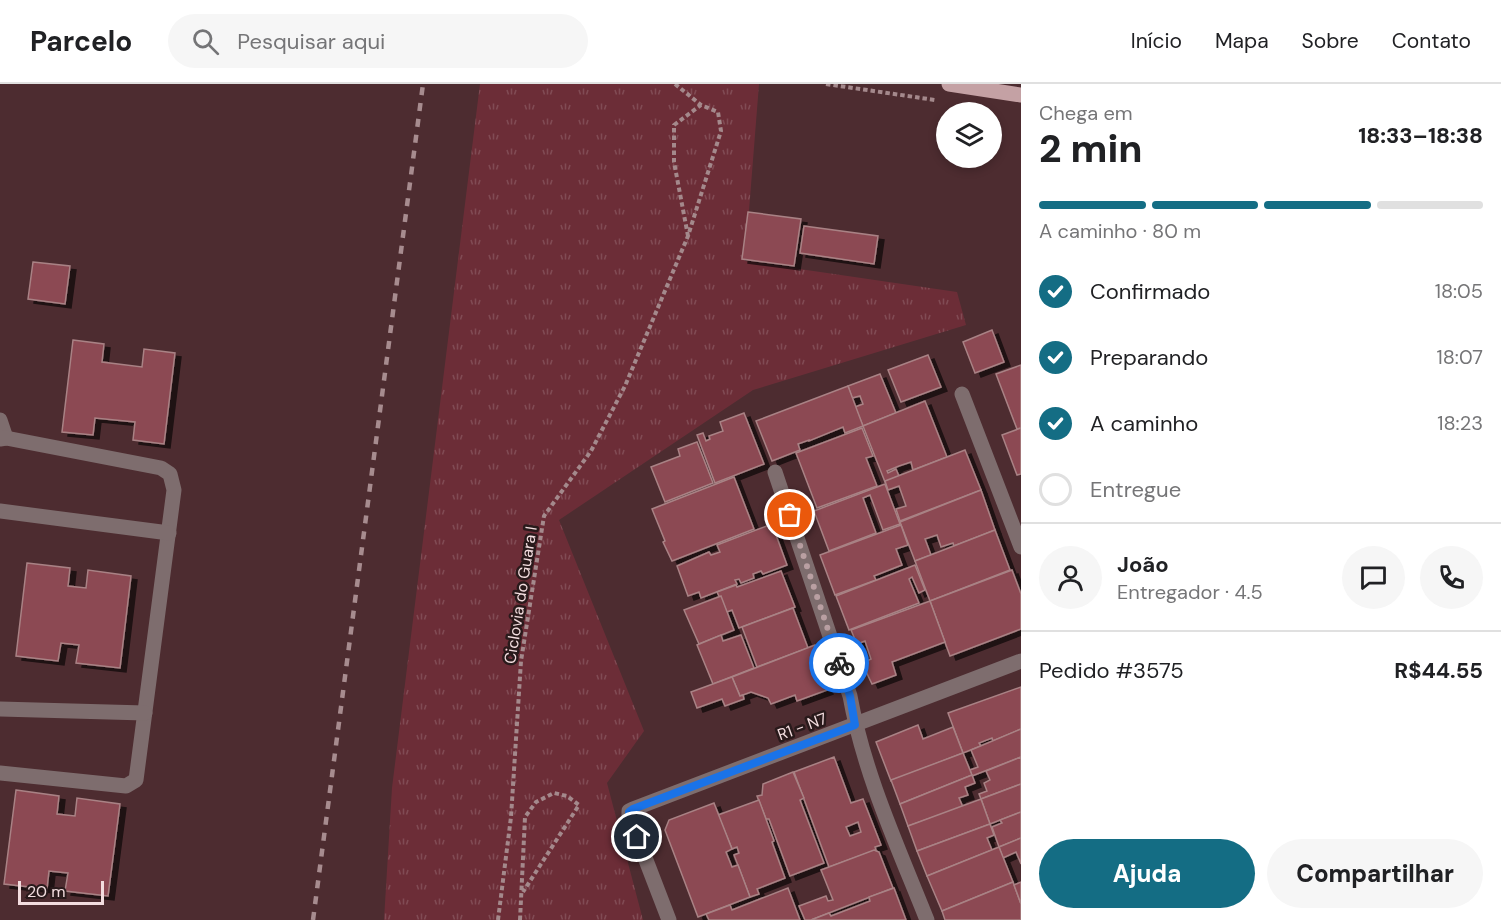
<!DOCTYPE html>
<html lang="pt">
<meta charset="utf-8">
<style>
:root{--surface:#fff;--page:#f6f6f6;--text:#202124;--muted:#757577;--line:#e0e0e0;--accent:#146d84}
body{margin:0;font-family:"DM Sans",sans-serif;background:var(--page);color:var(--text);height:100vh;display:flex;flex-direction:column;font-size:22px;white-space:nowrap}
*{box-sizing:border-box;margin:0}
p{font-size:20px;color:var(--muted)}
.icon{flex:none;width:33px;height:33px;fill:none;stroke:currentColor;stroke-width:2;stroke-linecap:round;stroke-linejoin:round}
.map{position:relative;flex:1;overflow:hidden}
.drawer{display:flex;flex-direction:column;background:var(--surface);width:480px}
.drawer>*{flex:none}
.tools{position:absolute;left:936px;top:18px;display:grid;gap:12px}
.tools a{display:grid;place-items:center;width:66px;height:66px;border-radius:50%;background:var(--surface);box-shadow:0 3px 9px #0003;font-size:30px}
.scale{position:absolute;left:18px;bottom:15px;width:86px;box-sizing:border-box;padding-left:6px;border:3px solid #f3dddf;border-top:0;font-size:16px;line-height:21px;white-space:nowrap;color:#f3dddf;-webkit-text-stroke:4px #291a1b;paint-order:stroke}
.pin{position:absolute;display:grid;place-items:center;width:51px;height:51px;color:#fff;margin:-26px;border:3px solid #fff;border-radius:50%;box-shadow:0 2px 6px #0007}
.courier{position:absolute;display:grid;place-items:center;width:60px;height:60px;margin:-30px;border:4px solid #1a73e8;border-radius:50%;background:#fff;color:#222;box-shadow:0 2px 8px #0007}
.headline em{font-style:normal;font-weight:800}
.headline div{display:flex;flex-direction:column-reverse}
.headline{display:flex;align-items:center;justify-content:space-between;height:102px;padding:0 18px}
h1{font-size:39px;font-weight:800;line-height:45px}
.bar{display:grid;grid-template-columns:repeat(4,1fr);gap:9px 6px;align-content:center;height:72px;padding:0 18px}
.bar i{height:8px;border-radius:4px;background:var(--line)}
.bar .selected{background:var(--accent)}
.bar p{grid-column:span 4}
.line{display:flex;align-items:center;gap:15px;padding:0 18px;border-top:2px solid var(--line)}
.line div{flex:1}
.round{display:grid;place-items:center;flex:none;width:63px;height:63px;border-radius:32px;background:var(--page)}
ol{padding:0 18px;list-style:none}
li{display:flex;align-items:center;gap:18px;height:66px}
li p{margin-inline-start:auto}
li .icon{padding:6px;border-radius:50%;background:var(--accent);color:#fff;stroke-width:4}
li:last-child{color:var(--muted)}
li i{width:33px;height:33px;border:3px solid var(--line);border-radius:50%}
.cta{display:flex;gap:12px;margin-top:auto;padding:12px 18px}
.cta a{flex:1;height:69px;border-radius:36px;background:var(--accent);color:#fff;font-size:24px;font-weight:800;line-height:69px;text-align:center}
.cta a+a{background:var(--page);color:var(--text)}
header{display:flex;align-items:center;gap:36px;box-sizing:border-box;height:84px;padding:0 30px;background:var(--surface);border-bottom:2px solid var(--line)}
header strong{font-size:28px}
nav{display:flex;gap:33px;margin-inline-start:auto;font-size:21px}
.search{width:420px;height:54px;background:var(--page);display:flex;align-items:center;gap:15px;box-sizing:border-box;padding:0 21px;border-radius:33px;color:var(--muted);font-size:22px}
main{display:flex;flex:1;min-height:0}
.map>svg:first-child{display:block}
.grass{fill:url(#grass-tufts)}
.building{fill:#8c4952;stroke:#a98285;stroke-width:1.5;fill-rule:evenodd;filter:url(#shadow)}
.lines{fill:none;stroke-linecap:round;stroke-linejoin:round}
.path{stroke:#a4898c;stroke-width:4;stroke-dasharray:4.5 3;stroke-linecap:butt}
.minor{stroke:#7e6d6e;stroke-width:15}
.major{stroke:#c4a1a4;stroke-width:15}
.rail{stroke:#a78c8f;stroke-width:4.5;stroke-dasharray:8 8;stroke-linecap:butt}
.done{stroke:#b99fa2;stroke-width:6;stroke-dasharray:0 10.8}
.route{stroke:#1a73e8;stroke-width:8}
.labels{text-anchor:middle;stroke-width:5;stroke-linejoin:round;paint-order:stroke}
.street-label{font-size:16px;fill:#f3dddf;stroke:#291a1b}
</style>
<header>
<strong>Parcelo</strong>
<div class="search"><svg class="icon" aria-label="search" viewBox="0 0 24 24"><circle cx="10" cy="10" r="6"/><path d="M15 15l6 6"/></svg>Pesquisar aqui</div>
<nav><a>Início</a><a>Mapa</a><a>Sobre</a><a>Contato</a></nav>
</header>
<main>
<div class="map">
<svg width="1021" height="836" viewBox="0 0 1021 836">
<defs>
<pattern id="grass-tufts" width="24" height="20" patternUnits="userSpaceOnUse" patternTransform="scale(1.5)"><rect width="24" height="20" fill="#6c2d37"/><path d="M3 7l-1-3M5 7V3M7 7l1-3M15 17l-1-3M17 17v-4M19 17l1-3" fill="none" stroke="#814b54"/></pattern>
<filter id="shadow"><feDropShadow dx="6" dy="4" stdDeviation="0" flood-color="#0009"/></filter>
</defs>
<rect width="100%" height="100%" fill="#4d2c30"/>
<path class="grass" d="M480,0H759L745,177L957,208L966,241L753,306L559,436L644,647L607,699L643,836H384L392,704Z"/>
<g class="building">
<path d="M748,128L801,135L794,182L742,175Z"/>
<path d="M804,142L878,152L874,180L800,169Z"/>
<path d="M33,178L70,182L65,220L28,215Z"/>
<path d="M992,246L1004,278L975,289L963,258Z"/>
<path d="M73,256L104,260L102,278L142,283L144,265L175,269L164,360L133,356L135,338L95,334L93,351L62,348Z"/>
<path d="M928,271L941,303L901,318L888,286Z"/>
<path d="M1021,281V344L1017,345L996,290Z"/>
<path d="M880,290L896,329L863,342L855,323L863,320L860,312L852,314L848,302Z"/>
<path d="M848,302L863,342L845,349L843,343L809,357V356L798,360L800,366L772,377L756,337Z"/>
<path d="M925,317L947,373L913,386L911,378L899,382L887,387L888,389L896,385L899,392L885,398L863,342Z"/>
<path d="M744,329L764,380L715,399L697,351L703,349L706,357L710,355L709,352L723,347L720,338Z"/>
<path d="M862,344L873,372L866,374L877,402L817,424L796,369Z"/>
<path d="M1021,344V390L1017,391L1002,351Z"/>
<path d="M697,358L713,399L665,418L651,383L680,372L678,365Z"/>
<path d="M965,366L981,406L900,437L896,425L906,422L899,402L888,406L885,397Z"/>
<path d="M734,393L754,445L672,477L663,458L665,457L652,425Z"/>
<path d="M885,400L900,440L883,446L870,411L863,414L876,449L829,467L814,427Z"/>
<path d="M981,406L995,446L954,462L953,459L941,463L937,451L925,455L931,471L915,477L900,438Z"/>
<path d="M772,440L787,481L763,490L761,487L753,490L754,494L741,499L739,495L735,496L737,500L701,514L699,508L688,512L677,482L709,468L711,471L720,468L717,461Z"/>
<path d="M901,441L908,461L896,465L902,481L874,492L876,496L835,511L820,471Z"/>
<path d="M995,446L1010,486L930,517L915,477Z"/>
<path d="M27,479L70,484L68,502L86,504L88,486L131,492L120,584L76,579L79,561L61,559L58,577L16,572Z"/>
<path d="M915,481L925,506L919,509L912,493L909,495L919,519L849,546L836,512Z"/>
<path d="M1012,486L1021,510V545L950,572L930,517Z"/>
<path d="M781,487L795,523L739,544L732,526L727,528L717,508L736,501L737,503Z"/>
<path d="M721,512L734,546L699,560L684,526Z"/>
<path d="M930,517L945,558L892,578L896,591L872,600L862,579L871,575L865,557L857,560L851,546Z"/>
<path d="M793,524L808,564L757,583L742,543Z"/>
<path d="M721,551L723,557L741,551L754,584L713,600L697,561Z"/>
<path d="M815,561L830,600L825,602L827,606L797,617L795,611L771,620L768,614L751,608L740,612L732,593Z"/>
<path d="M732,593L740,612L743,611L744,615L725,622L722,615L697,624L691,608Z"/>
<path d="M1021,603V645L993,657L992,654L979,659L981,662L963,669L948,629Z"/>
<path d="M918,641L923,655L953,643L963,669L891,697L876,658Z"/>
<path d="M1021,645V673L972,692L970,686L978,683L971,666Z"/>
<path d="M963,669L972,691L900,720L891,696Z"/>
<path d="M834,673L851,719L863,715L881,761L875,763L876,766L829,783L794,688ZM858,738L861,748L850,752L846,743Z"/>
<path d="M1021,673V700L981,715L979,710L987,707L984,699L990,696L986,687Z"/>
<path d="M793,688L804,714L800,716L824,779L790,792L769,735H766L757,712L762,711L763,700Z"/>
<path d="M972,691L975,699L965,703L968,711L959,714L963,723L908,742L900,720Z"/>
<path d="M1021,700V728L990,740L981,715Z"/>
<path d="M16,706L59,712L57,730L75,732L77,714L120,720L108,812L65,807L68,789L49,787L47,805L4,800Z"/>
<path d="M981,715L990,740L917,767L908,742Z"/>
<path d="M759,716L774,757L772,758L785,794L757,805L759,810L750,813L734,771L739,769L737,763L732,765L718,731Z"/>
<path d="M714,719L732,765L726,768L732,783L738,781L750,813L698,833L665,746L669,736Z"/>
<path d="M1021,728V754L999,763L992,743L1002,739L1000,736Z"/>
<path d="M990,740L994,751L987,754L992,766L927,792L917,767Z"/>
<path d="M1021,754V780L1016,768L1003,774L999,763Z"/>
<path d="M999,763L1013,798L942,827L927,792Z"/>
<path d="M874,766L879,768L893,804L811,836H805L799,822L826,812L828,817L833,816L821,786Z"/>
<path d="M1013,798L1021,820V836H945L942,827Z"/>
<path d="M1021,798V820L1014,801Z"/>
<path d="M788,804L800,836H709L706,830L730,821L732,826Z"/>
<path d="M894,804L906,836H811L829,829L831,832L870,817L869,813Z"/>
</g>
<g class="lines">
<g class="path">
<path d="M675,0L701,21"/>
<path d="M826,0L935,16"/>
<path d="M498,836L511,733L521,577L544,432L591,367L625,302L688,152L721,47L718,28L701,21L674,41V78L688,152"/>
<path d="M520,836L525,733L536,718L554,709L567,712L579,721L523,808"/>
</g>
<g class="minor">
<path d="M962,310L1021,463"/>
<path d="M0,336L6,354"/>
<path d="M0,355L6,354L161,384L170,390L174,406L136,696L126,702L0,689"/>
<path d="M775,388L850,612C864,690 898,763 927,836"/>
<path d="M0,427L169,449"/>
<path d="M0,625L145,629"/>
<path d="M669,836L629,732V727L633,725L1021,577"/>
</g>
<path class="major" d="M949,0L1021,11"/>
<path class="rail" d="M313,836L423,0"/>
</g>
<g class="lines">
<path class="done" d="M790,431L839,579"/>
<path class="route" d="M637,753L629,732V728L633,725L855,641L850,612L839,579"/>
</g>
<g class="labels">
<g class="street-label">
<text transform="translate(520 511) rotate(-81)" y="6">Ciclovia do Guara I</text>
<text transform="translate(802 642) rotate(-20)" y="6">R1 - N7</text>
</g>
</g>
</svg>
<div class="tools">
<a><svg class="icon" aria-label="layers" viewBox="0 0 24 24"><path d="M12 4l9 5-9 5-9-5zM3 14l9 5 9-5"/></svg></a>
</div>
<div class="scale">20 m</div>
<div class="pin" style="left:790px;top:431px;background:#ea580c"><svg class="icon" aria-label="bag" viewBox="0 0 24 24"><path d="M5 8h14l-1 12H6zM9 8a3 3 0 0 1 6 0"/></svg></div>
<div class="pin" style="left:637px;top:753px;background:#1f2937"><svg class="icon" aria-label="home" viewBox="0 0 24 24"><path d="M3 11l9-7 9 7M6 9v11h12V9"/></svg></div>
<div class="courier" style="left:839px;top:579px"><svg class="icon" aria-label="bike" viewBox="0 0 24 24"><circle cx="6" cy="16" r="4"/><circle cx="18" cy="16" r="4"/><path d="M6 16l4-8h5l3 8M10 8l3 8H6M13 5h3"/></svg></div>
</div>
<section class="drawer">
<div class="headline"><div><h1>2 min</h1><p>Chega em</p></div><em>18:33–18:38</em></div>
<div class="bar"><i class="selected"></i><i class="selected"></i><i class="selected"></i><i></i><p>A caminho · 80 m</p></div>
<ol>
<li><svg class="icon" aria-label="check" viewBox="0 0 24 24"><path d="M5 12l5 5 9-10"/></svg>Confirmado<p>18:05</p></li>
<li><svg class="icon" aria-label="check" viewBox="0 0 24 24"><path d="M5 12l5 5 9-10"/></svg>Preparando<p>18:07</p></li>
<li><svg class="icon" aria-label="check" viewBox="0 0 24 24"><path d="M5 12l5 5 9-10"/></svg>A caminho<p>18:23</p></li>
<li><i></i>Entregue</li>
</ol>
<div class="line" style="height:108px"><a class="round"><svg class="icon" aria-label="person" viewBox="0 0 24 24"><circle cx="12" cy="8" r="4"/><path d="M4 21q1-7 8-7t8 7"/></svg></a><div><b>João</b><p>Entregador · 4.5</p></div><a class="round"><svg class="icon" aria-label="chat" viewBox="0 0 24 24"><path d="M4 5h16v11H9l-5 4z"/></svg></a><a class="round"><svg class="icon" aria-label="phone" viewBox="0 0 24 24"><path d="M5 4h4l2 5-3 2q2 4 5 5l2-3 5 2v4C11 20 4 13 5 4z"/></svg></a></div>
<div class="line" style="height:78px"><div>Pedido #3575</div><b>R$44.55</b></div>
<div class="cta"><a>Ajuda</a><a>Compartilhar</a></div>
</section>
</main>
